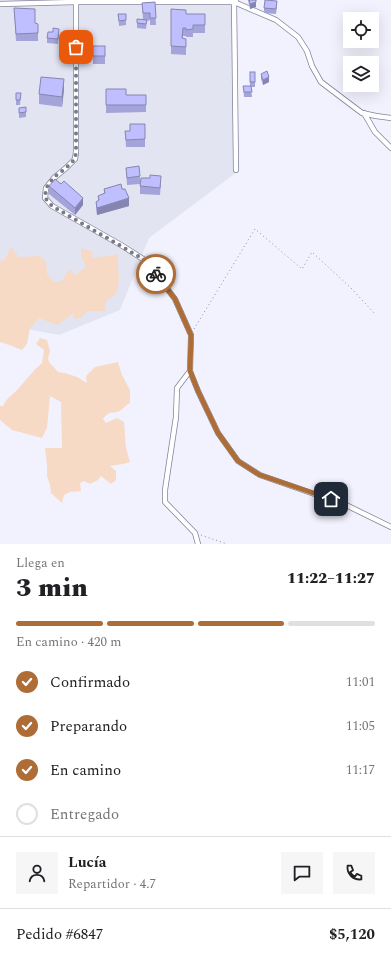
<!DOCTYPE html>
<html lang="es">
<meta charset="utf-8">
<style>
:root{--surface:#fff;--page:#f6f6f6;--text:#202124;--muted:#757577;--line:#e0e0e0;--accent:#ae6d36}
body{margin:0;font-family:Spectral,serif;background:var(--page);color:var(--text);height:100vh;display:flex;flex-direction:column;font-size:15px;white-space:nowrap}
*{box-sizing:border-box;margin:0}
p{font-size:13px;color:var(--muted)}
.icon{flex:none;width:22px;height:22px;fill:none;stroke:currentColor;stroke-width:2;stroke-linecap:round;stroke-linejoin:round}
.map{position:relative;height:544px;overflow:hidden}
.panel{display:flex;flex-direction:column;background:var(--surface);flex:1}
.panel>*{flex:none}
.tools{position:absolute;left:343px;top:12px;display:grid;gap:8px}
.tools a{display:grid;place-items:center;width:36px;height:36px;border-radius:0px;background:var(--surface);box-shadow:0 4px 16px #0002;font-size:20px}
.pin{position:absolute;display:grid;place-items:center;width:34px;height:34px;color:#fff;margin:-17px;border-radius:8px;box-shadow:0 2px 6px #0006}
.courier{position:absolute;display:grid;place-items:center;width:40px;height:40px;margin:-20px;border:3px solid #ae6d36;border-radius:50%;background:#fff;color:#222;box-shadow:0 1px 5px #0007}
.headline em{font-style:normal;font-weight:800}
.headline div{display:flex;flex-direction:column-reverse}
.headline{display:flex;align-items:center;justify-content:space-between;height:68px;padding:0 16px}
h1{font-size:26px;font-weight:800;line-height:30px}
.bar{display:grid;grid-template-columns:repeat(4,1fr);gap:6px 4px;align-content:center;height:48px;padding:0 16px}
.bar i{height:5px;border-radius:3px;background:var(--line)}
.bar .current{background:var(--accent)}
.bar p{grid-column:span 4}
.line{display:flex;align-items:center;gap:10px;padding:0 16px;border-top:1px solid var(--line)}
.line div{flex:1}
.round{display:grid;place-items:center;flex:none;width:42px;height:42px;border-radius:0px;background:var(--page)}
ol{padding:0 16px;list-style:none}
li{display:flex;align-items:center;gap:12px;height:44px}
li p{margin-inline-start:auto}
li .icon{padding:4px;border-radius:50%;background:var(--accent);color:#fff;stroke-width:4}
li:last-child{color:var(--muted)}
li i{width:22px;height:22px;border:2px solid var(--line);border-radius:50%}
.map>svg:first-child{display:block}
.built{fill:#e3e4f2}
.green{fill:#f6dac5}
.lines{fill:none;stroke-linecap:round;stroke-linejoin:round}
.street-casing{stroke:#82839d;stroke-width:6}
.path{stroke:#8d8d99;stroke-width:1;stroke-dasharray:1 3;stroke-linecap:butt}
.street{stroke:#fff;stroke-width:4.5}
.wall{fill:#a4a3da}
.shaded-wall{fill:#8685b2}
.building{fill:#bfbefe;stroke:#8685b2}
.done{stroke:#7a7a86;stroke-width:4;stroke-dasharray:0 7.2}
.route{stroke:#ae6d36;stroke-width:5}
</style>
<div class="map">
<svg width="391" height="544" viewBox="0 0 391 544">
<rect width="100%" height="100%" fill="#f2f2fe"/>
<path class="built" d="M0,0H236L237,172L149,238L120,310L59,335L0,324Z"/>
<g class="green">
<path d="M11,247L19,257L39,256L46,261L47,274L54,282L62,281L69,269L75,275L86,267L81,256V248L93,252L91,258L108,256L118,254V266L119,280L116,294L106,301L105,311H87L81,318L74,319V313L57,325L39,318L30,328L27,344L22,350L12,346L0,342V261L5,259Z"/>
<path d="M40,338L47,340L50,351L48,358L49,362L58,372L65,373L77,377L87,383L86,376L95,367L118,362L122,375L130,390V403C126,405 125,407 121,410C114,415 110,409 103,419L106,423L117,418L124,422L126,448L130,462L123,464L110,466L116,471V480L111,484L101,476L98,480L90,484L84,481L80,483L81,491L70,492L64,495L62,503L51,493L50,485L47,476V465L45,448H62L61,402L50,396L47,428L42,438L12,430L0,420V406H3C7,397 12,396 18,389C26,380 32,372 42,363L44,350L36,344Z"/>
</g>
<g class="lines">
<g class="street-casing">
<g id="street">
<path d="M76,0V152L75,159L66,168L55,177L46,188L45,198L52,206L121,245L143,259L159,278L175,299L191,335L190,371L198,391L218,433L238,461L260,475L346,505L391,527"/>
<path d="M234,0L236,170"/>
<path d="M234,2L276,20L298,37L307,51L312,66L321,82L362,113L376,116L391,118"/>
<path d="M0,4L76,2H234L236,0"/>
<path d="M364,113L375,132L391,148"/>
<path d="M190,371L177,388L176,417L165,490V502L195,533L198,544"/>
</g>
</g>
<g class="path">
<path d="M194,329L255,229L302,269L312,252L351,288L374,313"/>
<path d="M201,535L227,544"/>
</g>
<use href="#street" class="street"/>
</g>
<g class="wall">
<path d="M248,0H256V7L250,9Z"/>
<path d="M155,2L156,25H150V20L147,21L146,29L137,28V19L143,20L142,3Z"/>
<path d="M277,6L276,14L264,13V8Z"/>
<path d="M14,8L35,23L38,33V41H16Z"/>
<path d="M171,9L186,14H205V33H193V37H186V36H183V38L186,39V55L171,54Z"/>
<path d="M118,14L126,20V25L119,26Z"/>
<path d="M59,34L58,44L47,43V38Z"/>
<rect x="93" y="46" width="12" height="18"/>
<path d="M250,72H255V87H251L252,97H244L243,86H250Z"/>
<path d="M261,74L269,82L263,85L261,79Z"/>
<path d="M64,89L62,107L39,104V94Z"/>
<path d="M106,89L126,95H146V112L106,113Z"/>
<path d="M21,93L20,105H16V100Z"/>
<path d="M26,107V117L19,118V108Z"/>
<path d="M145,124V147H126L125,131H130Z"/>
<path d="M126,168L140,176V184L127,185Z"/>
<path d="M150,178L161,183L160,195L140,194V186Z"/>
<path d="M49,186L83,205L75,215L49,194Z"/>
<path d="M104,189L129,206L97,215L96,209V202L98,201V196L104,194Z"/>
</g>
<g class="shaded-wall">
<path d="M256,2V7L250,9V4Z"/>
<path d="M269,77V82L263,85V80Z"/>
<path d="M64,79V89L62,107V97Z"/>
<path d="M83,198V205L75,215V208Z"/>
<path d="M129,198V206L97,215V208Z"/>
</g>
<g class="building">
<path d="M249,0H256V2L250,4Z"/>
<path d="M265,0L277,1L276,9L264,8Z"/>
<path d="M155,2L156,18H150V13H143L142,3Z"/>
<path d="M14,8L35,9V23L38,24V33L16,34Z"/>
<path d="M171,9L186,10V14H205V25H193V29L186,30V28H183L182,38L186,39V47L171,46Z"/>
<path d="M118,14H126V20L119,21Z"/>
<path d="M137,19L147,20L146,24L137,23Z"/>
<path d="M53,28L59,29L58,39L47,38L48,32H53Z"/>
<rect x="93" y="46" width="12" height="10"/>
<path d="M267,71L269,77L263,80L261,74Z"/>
<rect x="250" y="72" width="5" height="10"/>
<path d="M41,77L64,79L62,97L39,94Z"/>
<path d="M243,86H251L252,92H244Z"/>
<path d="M106,89H126V95H146V105H106Z"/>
<path d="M16,93H21L20,100H16Z"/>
<path d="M26,107V112L19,113V108Z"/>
<path d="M130,124H145V139L126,140L125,131H130Z"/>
<path d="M139,166L140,176L127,178L126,168Z"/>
<path d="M150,175L161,176L160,188L140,186L141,178H150Z"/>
<path d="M55,179L61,184L64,181L83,198L75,208L49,186Z"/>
<path d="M121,184L122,189H125L129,198L97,208L96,202L99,200L98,196L105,193L104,189Z"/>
</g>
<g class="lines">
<path class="done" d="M76,47V152L75,159L66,168L54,177L46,188L45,198L52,206L121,246L143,259L156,274"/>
<path class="route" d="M156,274L175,299L191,335L190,371L198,391L218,433L238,461L260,475L331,499"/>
</g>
</svg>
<div class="tools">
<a><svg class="icon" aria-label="locate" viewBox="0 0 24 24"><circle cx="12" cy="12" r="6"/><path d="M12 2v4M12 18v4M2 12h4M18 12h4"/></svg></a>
<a><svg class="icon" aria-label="layers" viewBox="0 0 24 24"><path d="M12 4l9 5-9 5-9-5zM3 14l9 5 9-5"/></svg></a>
</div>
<div class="pin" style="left:76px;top:47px;background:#ea580c"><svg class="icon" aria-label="bag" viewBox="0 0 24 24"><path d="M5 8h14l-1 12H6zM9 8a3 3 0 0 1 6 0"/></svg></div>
<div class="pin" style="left:331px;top:499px;background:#1f2937"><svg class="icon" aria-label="home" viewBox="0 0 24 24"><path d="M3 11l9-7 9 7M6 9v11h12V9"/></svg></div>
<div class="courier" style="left:156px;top:274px"><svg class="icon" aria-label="bike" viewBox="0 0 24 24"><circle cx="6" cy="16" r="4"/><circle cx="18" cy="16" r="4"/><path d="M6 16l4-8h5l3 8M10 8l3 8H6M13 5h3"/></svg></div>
</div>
<section class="panel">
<div class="headline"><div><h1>3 min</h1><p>Llega en</p></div><em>11:22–11:27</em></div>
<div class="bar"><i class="current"></i><i class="current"></i><i class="current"></i><i></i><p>En camino · 420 m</p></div>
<ol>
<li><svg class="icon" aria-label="check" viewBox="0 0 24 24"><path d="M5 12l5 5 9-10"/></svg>Confirmado<p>11:01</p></li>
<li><svg class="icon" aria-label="check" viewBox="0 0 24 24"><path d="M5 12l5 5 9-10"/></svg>Preparando<p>11:05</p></li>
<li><svg class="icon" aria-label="check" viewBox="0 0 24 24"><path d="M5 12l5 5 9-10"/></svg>En camino<p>11:17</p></li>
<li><i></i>Entregado</li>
</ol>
<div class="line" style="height:72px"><a class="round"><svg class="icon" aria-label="person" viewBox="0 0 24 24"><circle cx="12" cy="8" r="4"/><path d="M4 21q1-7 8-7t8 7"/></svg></a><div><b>Lucía</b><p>Repartidor · 4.7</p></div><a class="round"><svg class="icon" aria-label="chat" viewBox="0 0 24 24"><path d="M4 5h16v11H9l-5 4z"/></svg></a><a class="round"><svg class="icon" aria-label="phone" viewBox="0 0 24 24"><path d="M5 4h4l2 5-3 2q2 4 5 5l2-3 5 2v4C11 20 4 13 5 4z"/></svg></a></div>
<div class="line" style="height:52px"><div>Pedido #6847</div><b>$5,120</b></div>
</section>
